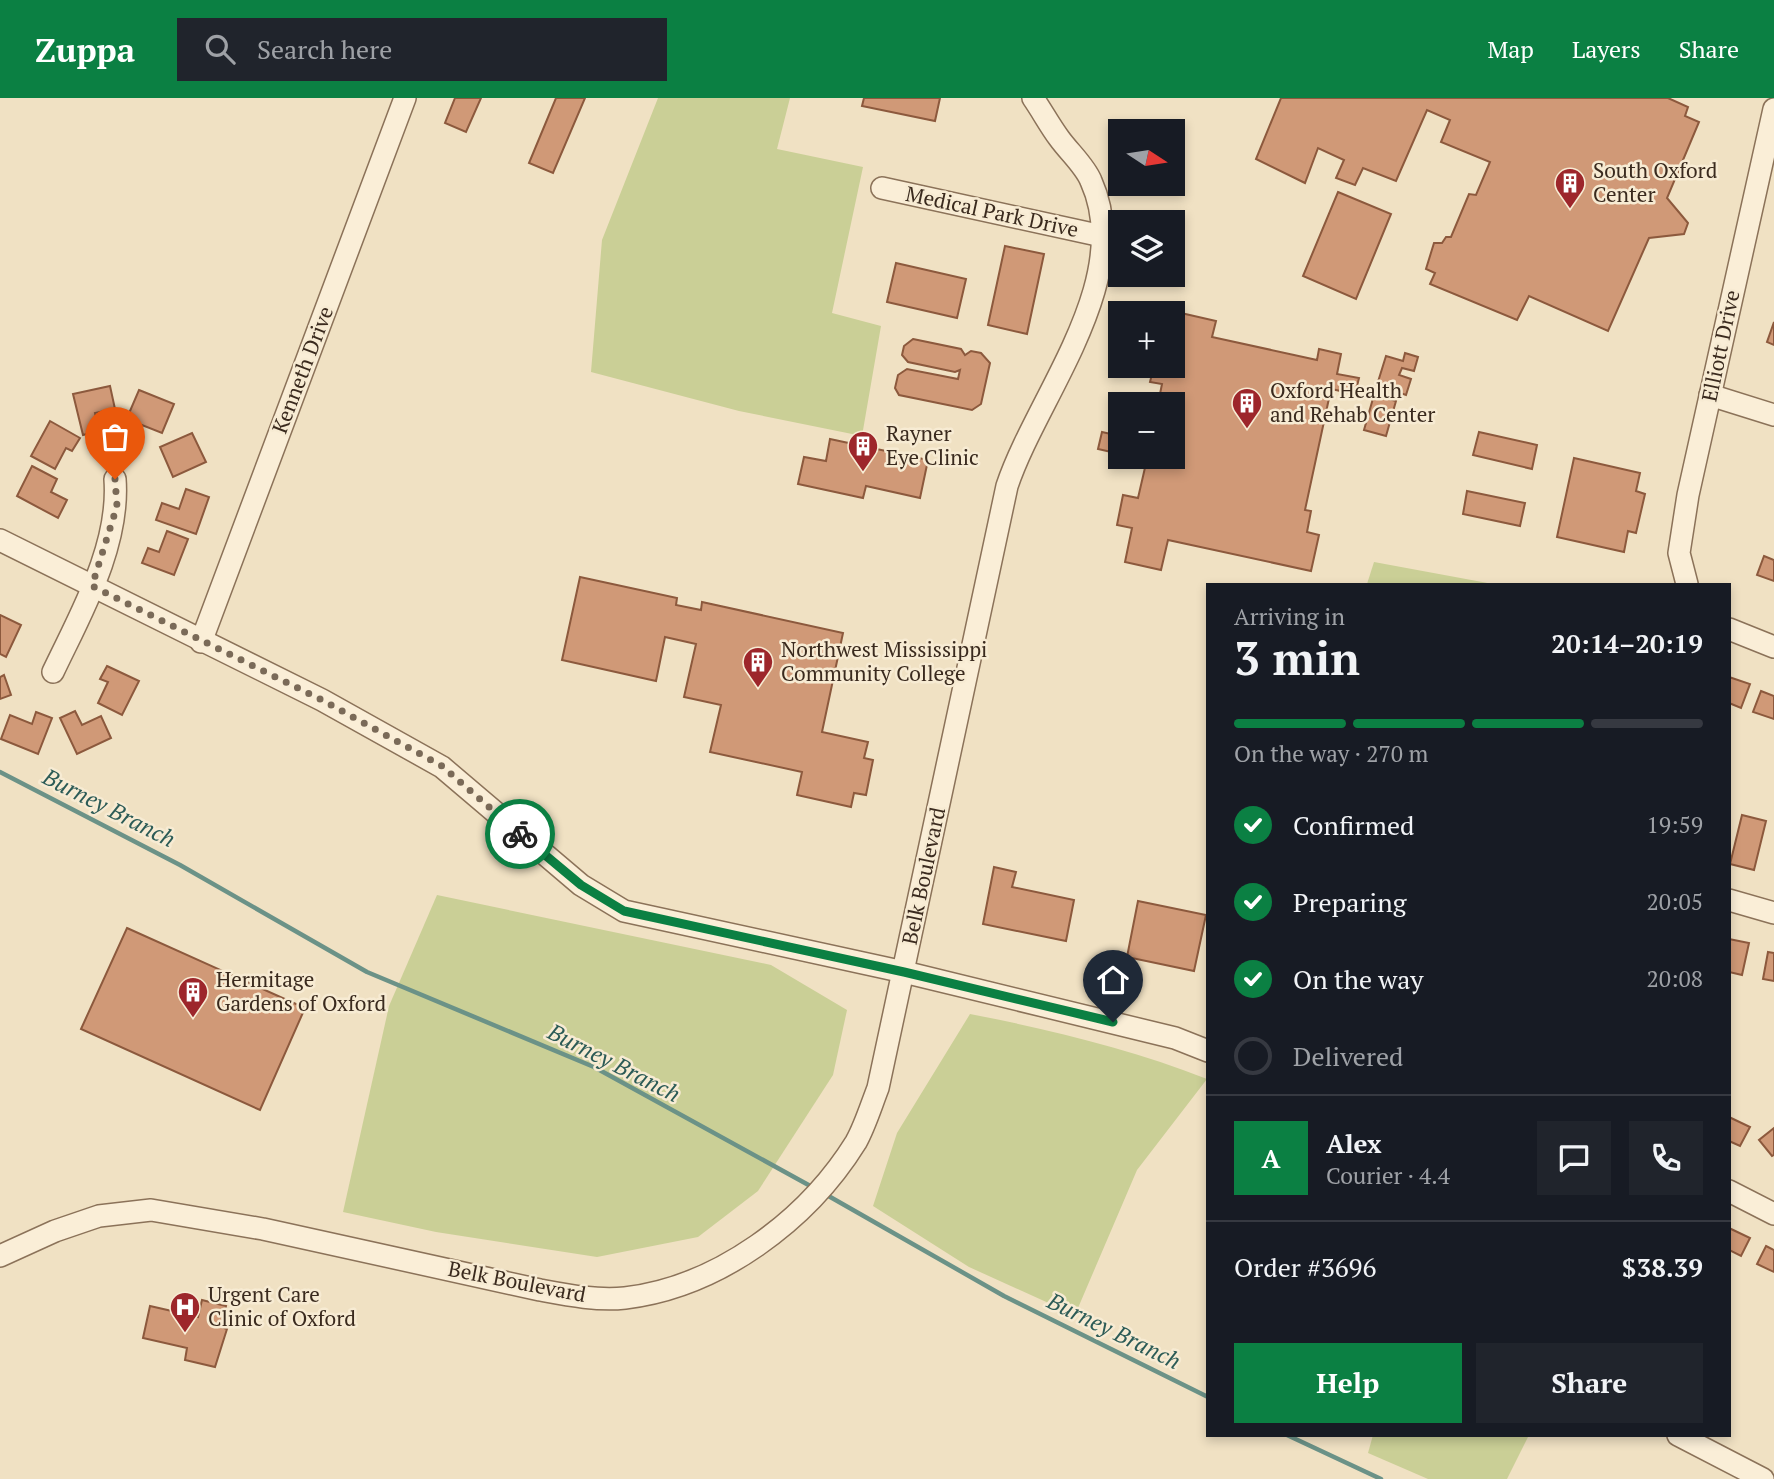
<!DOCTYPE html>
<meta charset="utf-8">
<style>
:root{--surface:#171b24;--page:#20242c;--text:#f1f3f6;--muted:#9ea1a6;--line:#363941;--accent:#0b8043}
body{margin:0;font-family:"PT Serif",serif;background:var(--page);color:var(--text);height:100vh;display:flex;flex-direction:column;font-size:26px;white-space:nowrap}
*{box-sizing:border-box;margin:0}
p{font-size:23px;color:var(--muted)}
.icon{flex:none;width:38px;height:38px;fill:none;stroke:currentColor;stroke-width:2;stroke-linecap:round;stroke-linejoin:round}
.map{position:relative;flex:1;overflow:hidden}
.drawer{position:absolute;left:1206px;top:485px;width:525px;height:854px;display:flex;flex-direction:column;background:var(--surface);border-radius:0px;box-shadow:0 4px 10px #0003}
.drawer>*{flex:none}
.needle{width:46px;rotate:102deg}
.fabs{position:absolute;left:1108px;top:21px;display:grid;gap:14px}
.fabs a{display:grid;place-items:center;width:77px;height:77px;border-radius:0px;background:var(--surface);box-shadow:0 4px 10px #0003;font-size:35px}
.pin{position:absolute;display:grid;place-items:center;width:60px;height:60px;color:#fff;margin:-72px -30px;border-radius:50% 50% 50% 0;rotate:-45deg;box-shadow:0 0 7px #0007}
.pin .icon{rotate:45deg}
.courier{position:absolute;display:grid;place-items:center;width:70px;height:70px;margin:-35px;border:5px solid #0b8043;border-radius:50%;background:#fff;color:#222;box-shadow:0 2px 9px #0007}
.summary em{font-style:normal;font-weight:700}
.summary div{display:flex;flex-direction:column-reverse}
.summary{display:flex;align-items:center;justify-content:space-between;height:119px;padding:0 28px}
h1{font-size:46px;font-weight:700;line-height:52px}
.bar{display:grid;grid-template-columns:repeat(4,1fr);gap:10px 7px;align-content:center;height:84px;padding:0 28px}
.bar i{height:9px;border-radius:5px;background:var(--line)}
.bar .selected{background:var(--accent)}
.bar p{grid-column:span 4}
.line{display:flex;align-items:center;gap:18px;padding:0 28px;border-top:2px solid var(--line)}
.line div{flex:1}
.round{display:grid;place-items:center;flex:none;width:74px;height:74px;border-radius:0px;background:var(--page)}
ol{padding:0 28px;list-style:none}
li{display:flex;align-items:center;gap:21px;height:77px}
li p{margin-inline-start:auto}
li .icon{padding:7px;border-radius:50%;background:var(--accent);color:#fff;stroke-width:4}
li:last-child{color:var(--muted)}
li i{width:38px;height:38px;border:4px solid var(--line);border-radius:50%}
.button{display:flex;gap:14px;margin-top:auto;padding:14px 28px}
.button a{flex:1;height:80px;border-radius:0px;background:var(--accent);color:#fff;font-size:28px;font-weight:700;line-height:80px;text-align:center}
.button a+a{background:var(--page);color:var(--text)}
header{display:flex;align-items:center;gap:42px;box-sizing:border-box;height:98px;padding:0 35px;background:var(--accent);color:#fff}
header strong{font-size:33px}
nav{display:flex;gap:38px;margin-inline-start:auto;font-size:24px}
.search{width:490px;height:63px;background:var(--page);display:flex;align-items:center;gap:18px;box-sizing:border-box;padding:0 24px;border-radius:0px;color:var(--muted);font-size:26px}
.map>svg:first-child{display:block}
.green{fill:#cacf96}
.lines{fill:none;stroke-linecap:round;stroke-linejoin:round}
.stream{stroke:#6b9287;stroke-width:4.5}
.building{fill:#d09977;stroke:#8c593d;stroke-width:2}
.minor-casing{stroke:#8b7259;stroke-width:24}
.minor{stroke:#faeed7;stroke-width:21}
.done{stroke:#7a6a58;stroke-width:7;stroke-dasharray:0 12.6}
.route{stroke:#0b8043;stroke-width:9}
.labels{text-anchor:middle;stroke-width:5;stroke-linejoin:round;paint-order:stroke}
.poi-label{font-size:21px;fill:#3a2a1e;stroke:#f7ebd3;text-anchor:start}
.street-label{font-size:21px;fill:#3a2a1e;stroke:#f7ebd3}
.water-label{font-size:23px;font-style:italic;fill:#2c5b56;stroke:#f7ebd3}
</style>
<header>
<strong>Zuppa</strong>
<div class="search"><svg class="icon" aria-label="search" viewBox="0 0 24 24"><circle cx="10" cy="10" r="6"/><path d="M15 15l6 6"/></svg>Search here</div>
<nav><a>Map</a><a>Layers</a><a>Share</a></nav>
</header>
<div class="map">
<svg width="1774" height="1381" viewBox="0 0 1774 1381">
<rect width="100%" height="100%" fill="#f0e1c3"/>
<g class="green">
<path d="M658,0H790L777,51L863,69L832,215L881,228L862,338L739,313L591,274L602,142Z"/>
<path d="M1374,464L1493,486H1367Z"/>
<path d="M437,797L771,867L847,912L833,977L758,1093L698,1139L597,1159L436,1134L343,1114L389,908Z"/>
<path d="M970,916C1052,932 1131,951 1207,981L1137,1072L1075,1217L969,1169L873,1108L897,1035Z"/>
<path d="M1373,1337H1529L1507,1381H1428L1368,1355Z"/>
</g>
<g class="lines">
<g class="stream">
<path d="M0,674L180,767L367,874L594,969L814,1090"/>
<path d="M825,1096L1004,1198L1208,1299"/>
<path d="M1287,1337L1381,1381"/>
</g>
</g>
<g class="building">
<path d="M455,0H481L466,34L445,25Z"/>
<path d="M556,0H585L553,75L529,65Z"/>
<path d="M864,0H940L935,23L862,8Z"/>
<path d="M1281,0H1668L1688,9L1685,18L1699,24L1667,100L1688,125L1684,136L1649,140L1608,233L1529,198L1517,222L1430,186L1435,175L1426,171L1434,145H1442L1446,139H1451L1469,96L1476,97L1490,64L1441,44L1450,22L1427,12L1396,83L1363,70L1355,87L1336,80L1344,62L1318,50L1305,85L1256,61Z"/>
<path d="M1338,94L1391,116L1356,201L1303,178Z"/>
<path d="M1005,148L1044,156L1027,236L988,227Z"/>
<path d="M896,165L966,181L957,220L887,204Z"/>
<path d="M1181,215L1216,223L1212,239L1317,262L1319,251L1341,256L1337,276L1359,280L1355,296L1331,291L1305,412L1311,413L1307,434L1319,437L1311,473L1168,442L1161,472L1125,464L1132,430L1117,427L1123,397L1138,400L1147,361L1135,359H1172V306H1158L1162,286L1150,284L1154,268H1172Z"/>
<path d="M1774,224V247L1767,244Z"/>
<path d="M913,241L961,251L965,257L971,253L981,255L990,265L981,306L972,312L899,297L895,290L898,277L907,271L958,281L960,272L955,274L908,264L902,257L904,248Z"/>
<path d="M1405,255L1418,259L1414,273L1402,270L1399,277L1411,281L1406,297L1377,287L1386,258L1403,263Z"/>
<path d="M110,288L115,311L95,315L99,333L83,337L73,296Z"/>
<path d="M139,292L174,306L162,335L142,327L139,333L124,327Z"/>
<path d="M1374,297L1396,303L1386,338L1364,332Z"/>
<path d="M50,323L80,340L72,353L66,350L55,371L31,358Z"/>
<path d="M1102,334L1120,338V356L1098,351Z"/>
<path d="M1479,334L1537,347L1532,371L1473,357Z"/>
<path d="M192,335L206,364L173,379L160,349Z"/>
<path d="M830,341L928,362L920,400L866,388L863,400L798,386L804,359L826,363Z"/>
<path d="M1574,360L1640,375L1636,393L1645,396L1636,435L1628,433L1624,454L1557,439Z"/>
<path d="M32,368L57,381L51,394L67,402L58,420L17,398Z"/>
<path d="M186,391L209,399L196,436L156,422L162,405L179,411Z"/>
<path d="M1467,393L1525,405L1520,428L1463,416Z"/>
<path d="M167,433L188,441L174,477L142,465L148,450L159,454Z"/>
<path d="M1764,458L1774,462V483L1757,477Z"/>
<path d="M580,479L677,500L676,507L701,512L702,504L843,535L822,634L868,644L864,660L873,662L866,697L854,695L851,709L797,697L802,674L710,654L721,607L684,599L696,546L665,539L656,583L562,562Z"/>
<path d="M0,517L21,527L6,559L0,556Z"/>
<path d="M107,568L139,583L122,617L98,605L108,584L100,581Z"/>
<path d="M4,577L11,597L0,601V579Z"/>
<path d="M1729,579L1750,586L1741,610L1729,605Z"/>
<path d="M1761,593L1774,598V621L1753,614Z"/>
<path d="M75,613L82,627L101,618L111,640L77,656L60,620Z"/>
<path d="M36,614L52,620L38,656L1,641L10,617L32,626Z"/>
<path d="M1742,717L1766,723L1754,772L1730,766Z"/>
<path d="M994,769L1016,774L1012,789L1074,802L1066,843L983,826Z"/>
<path d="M1138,803L1206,817L1194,873L1127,859Z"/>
<path d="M127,830L305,910L260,1012L81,931Z"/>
<path d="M1729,841L1749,845L1742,877L1729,874Z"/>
<path d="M1768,854L1774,855V883L1763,881Z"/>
<path d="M1729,1019L1750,1029L1740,1048L1729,1043Z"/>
<path d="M1774,1030V1057L1772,1058L1759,1042Z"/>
<path d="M1729,1130L1750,1140L1741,1158L1729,1152Z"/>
<path d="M1766,1148L1774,1152V1174L1757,1166Z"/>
<path d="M202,1202L226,1208L221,1229L227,1231L215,1269L185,1262L187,1250L143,1240L150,1208L198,1219Z"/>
</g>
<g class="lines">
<g class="minor-casing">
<g id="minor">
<path d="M882,90L1102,138"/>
<path d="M1710,297L1774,317"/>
<path d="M0,442L322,602L442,669L581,787L624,813L904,874L1175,940L1208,953"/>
<path d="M1687,486L1679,455L1688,397L1774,11"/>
<path d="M1729,531L1774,549"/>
<path d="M201,544L405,0"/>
<path d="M53,574C81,515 120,448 115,381"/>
<path d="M1729,802L1774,815"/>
<path d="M1729,1093L1774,1116"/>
<path d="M0,1158L55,1133L99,1118L151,1112L263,1131L540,1192C567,1197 597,1203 625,1200C718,1189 807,1123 856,1044C865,1028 871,1008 878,990L1007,388C1037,298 1136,182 1091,83C1085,68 1069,54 1059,40C1050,28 1042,13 1033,0"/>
<path d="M1678,1337L1763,1381"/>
</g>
</g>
<use href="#minor" class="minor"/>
</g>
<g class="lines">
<path class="done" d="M115,381L117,408L92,488L322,602L442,668L520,736"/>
<path class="route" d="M520,736L581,787L624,813L904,874L1113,924"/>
</g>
<defs>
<g id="building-pin" transform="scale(1.575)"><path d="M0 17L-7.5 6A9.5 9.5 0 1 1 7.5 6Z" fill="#9d262b" stroke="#f7ebd3"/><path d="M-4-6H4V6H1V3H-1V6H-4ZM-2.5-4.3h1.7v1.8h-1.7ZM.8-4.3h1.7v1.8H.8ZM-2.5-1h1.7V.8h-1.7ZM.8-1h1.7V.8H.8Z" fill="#fff"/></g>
<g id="hospital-pin" transform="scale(1.575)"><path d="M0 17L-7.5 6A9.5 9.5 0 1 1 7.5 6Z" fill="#9d262b" stroke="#f7ebd3"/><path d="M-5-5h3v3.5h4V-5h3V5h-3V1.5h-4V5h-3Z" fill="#fff"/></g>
</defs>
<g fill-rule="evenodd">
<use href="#building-pin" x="1570" y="85"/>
<use href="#building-pin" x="1247" y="305"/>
<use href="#building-pin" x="863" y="348"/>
<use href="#building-pin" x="758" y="564"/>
<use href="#building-pin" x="193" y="894"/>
<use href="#hospital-pin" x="185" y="1209"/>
</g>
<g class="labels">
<g class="poi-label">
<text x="1593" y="80">South Oxford<tspan x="1593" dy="24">Center</tspan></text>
<text x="1270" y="300">Oxford Health<tspan x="1270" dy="24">and Rehab Center</tspan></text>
<text x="886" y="343">Rayner<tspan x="886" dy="24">Eye Clinic</tspan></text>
<text x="781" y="559">Northwest Mississippi<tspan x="781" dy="24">Community College</tspan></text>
<text x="216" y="889">Hermitage<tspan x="216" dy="24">Gardens of Oxford</tspan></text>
<text x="208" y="1204">Urgent Care<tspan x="208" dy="24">Clinic of Oxford</tspan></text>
</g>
<g class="street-label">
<text transform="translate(992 114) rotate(12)" y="7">Medical Park Drive</text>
<text transform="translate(1721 248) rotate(-78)" y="7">Elliott Drive</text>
<text transform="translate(303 272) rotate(-69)" y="7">Kenneth Drive</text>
<text transform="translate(924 778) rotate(-78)" y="7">Belk Boulevard</text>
<text transform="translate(517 1184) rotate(11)" y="7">Belk Boulevard</text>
</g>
<g class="water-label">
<text transform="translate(109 710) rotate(27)" y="8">Burney Branch</text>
<text transform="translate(614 965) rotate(27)" y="8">Burney Branch</text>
<text transform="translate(1114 1233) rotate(26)" y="8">Burney Branch</text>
</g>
</g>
</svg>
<div class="fabs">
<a><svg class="needle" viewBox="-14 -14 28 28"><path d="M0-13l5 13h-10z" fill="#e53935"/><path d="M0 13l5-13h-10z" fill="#9ea1a6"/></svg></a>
<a><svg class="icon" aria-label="layers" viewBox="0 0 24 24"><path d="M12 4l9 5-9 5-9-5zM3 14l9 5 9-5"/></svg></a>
<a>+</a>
<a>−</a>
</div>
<div class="pin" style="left:115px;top:381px;background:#ea580c"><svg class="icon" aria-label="bag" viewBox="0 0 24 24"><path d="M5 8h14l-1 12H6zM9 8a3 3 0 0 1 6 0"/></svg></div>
<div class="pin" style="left:1113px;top:924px;background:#1f2937"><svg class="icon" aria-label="home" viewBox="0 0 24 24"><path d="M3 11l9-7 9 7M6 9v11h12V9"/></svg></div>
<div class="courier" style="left:520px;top:736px"><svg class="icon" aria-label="bike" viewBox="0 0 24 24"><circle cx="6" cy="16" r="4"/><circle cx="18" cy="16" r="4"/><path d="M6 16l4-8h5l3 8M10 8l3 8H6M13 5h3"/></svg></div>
<section class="drawer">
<div class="summary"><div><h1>3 min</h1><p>Arriving in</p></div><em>20:14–20:19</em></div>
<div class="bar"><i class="selected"></i><i class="selected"></i><i class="selected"></i><i></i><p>On the way · 270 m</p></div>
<ol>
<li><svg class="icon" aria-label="check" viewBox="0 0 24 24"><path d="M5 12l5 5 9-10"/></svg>Confirmed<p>19:59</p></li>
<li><svg class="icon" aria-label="check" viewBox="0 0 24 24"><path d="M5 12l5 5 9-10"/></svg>Preparing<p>20:05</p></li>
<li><svg class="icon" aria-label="check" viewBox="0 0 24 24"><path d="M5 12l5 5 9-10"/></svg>On the way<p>20:08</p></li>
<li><i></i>Delivered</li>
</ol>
<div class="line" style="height:126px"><b class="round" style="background:var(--accent);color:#fff">A</b><div><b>Alex</b><p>Courier · 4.4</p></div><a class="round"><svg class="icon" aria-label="chat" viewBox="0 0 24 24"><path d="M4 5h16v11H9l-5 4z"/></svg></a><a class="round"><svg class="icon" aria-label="phone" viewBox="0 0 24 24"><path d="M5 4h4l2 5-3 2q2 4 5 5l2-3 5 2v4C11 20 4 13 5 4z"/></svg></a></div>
<div class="line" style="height:91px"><div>Order #3696</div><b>$38.39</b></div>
<div class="button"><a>Help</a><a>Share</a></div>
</section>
</div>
